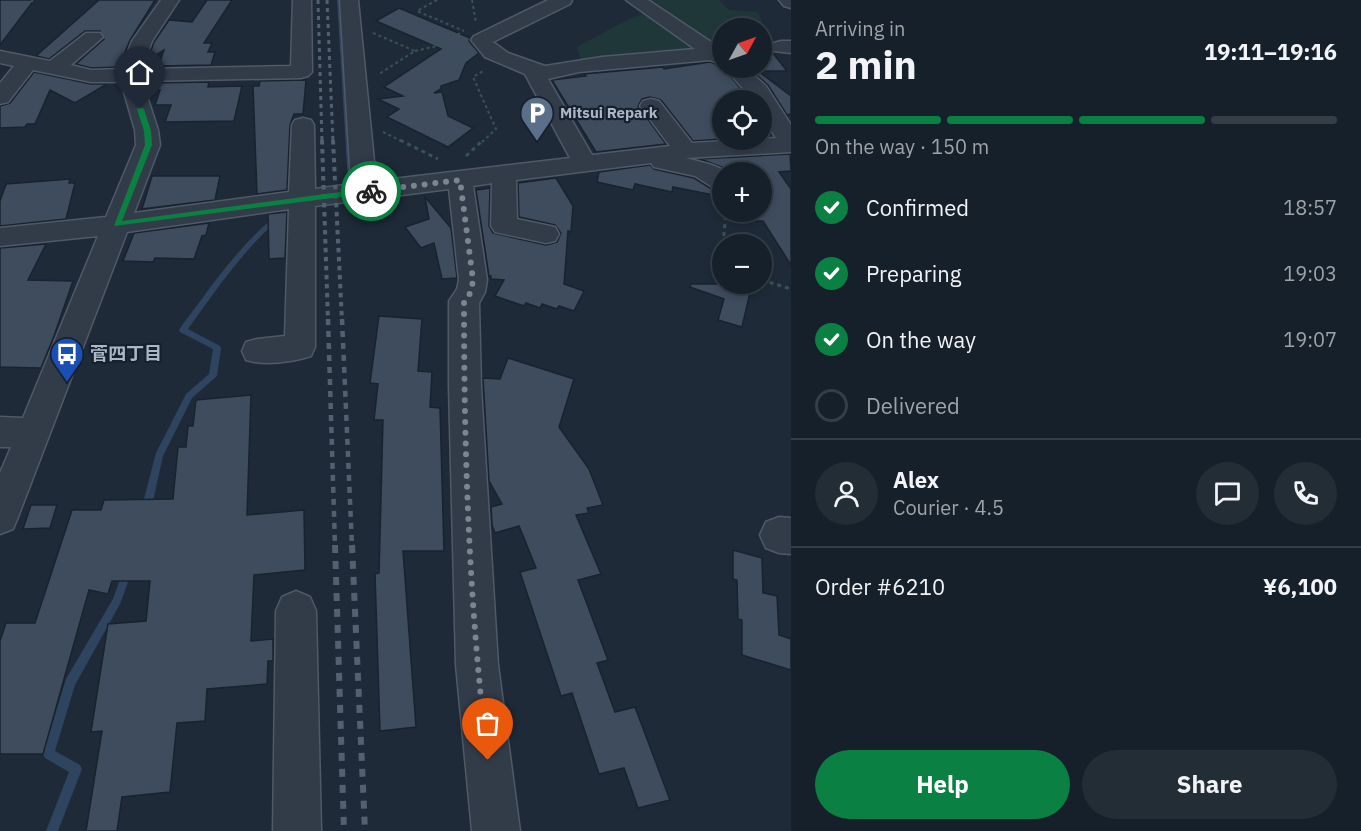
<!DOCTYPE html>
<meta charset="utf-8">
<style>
:root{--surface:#16202a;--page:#232d36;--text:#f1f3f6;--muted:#9ea3a8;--line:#353e47;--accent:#0b8043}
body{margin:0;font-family:"IBM Plex Sans","Noto Sans JP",sans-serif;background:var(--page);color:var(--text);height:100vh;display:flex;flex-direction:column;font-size:22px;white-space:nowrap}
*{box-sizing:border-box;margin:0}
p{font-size:20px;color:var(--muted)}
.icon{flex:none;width:33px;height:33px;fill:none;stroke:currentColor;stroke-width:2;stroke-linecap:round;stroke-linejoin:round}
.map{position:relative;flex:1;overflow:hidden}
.panel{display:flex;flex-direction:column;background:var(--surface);width:570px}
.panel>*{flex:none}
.needle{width:39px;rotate:50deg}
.tools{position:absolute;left:712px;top:18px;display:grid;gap:12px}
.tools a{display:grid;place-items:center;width:60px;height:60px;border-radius:50%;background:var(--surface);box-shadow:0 3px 9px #0003,0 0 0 2px var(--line);font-size:30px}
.pin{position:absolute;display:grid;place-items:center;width:51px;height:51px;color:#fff;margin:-62px -26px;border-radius:50% 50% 50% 0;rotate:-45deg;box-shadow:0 0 6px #0007}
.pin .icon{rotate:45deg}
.courier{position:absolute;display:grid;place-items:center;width:60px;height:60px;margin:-30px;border:4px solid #0b8043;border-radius:50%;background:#fff;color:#222;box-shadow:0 2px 8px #0007}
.headline em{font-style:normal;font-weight:700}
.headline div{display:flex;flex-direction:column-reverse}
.headline{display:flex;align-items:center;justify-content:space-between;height:102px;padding:0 24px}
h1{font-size:39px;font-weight:700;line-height:45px}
.bar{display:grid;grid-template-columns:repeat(4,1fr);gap:9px 6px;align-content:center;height:72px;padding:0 24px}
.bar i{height:8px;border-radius:4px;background:var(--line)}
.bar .on{background:var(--accent)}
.bar p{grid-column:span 4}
.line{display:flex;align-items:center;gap:15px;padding:0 24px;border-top:2px solid var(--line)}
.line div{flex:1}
.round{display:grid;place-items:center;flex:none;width:63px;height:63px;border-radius:32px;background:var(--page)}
ol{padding:0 24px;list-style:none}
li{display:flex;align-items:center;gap:18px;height:66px}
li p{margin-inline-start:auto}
li .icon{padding:6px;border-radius:50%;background:var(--accent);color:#fff;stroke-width:4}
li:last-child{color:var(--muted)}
li i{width:33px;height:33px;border:3px solid var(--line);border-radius:50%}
.cta{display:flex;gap:12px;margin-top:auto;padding:12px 24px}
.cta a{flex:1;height:69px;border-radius:36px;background:var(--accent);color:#fff;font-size:24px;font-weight:700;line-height:69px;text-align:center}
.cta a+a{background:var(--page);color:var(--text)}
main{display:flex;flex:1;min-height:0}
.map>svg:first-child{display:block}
.green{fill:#203739}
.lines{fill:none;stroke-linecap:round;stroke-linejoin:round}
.stream{fill:#2e445f;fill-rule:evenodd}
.building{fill:#3e4c5e;stroke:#19232f;stroke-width:1.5}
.minor-casing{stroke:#4f5967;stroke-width:3}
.path-far1{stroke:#3a5354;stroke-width:2;stroke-dasharray:3 3;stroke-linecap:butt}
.path{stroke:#3a5354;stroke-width:3;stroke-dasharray:4 4;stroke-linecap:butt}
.minor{fill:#323c49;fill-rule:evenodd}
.rail-far3{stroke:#536070;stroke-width:3;stroke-dasharray:4 4;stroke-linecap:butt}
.rail-far2{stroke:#536070;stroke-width:4;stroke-dasharray:4.5 4.5;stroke-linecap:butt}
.rail-far1{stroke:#536070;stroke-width:4.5;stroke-dasharray:6 6;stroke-linecap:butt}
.rail{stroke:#536070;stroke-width:6;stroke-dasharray:8 8;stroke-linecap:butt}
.route{fill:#0b8043}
.done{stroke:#7a8594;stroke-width:6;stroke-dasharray:0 10.8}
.labels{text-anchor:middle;stroke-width:4.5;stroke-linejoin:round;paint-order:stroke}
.far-poi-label{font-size:15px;font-weight:bold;fill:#abb6c6;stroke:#17212d;text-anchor:start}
.poi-label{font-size:18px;font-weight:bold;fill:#abb6c6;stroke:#17212d;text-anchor:start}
</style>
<main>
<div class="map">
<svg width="791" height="831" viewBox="0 0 791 831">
<rect width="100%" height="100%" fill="#1e2a38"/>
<g class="green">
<path d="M643,0H720L729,10L757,12L764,25L755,26L752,28H723V55Z"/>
<path d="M649,12L694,46L693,52L581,62L577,47L629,19Z"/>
</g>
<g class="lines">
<g class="stream">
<path d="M337,0H341L354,184L351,186L348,184Z"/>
<path d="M290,204H292L295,206C284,217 271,225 260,237C233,265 211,297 188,329L220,346L221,348L217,376L192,398L163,456L151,510L149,513L146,514L143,513L141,510L156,453L186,394L209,374L213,349L180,332L179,330C186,319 194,310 201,300C227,264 254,231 290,204Z"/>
<path d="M127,566L130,568L132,571L120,604L75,685L55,751L80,765L82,769L58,831H46L69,772L45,758L43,754L66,679L113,599L124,568Z"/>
</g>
</g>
<g class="building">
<path d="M0,0H34L0,45Z"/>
<path d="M99,0H155L130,40L119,67L91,68L76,64L104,39L100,31H85L49,59L36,56Z"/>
<path d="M207,0H232L204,43H212L208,52H215L211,65L158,66L164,50L148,60L154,42L169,20L192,22Z"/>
<path d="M399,8L470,38L469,41L479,53L466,63L459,80L441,86V89L434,93L442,92L448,116L473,128L448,147L387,117L399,109L378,99L403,96L384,87L441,49L376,21Z"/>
<path d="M762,33L770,45L769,48L787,71H758L791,96V114L787,115L768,85L749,68H762Z"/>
<path d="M710,62L723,67L750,100H723V139L693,141L661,100L650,97L642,99L638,106L666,144L596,152L552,80L586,76L584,74L663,67L664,69Z"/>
<path d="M34,72L91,84H107L75,103L50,90L35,124H27L25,127L0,128V106L10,103Z"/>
<path d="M306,80L303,114H294L290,125L287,190L257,194L253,86H259L260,81Z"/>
<path d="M209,82L208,87L242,86L234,121L165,122L171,105H155L160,90H150L152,83Z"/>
<path d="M790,154L791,171L779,172L791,189V265L763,221H738L734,212H762V172H727V169L700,159Z"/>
<path d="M650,165L654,169L694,178L713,190L723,192V197L673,187L672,192L635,184L633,190L597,182L599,172Z"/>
<path d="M152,176H220L215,200L142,209Z"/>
<path d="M556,178L573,206L571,232L568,231L564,284L584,291L574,311L559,306L557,309L542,304L540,308L526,303L524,306L495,296L504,280L491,279V276H489L476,190L490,188L489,226L493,233L546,245L557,242L561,233L555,225L519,217L518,183Z"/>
<path d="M70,179L69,183H75L66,219L0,226V201L6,184Z"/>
<path d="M425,197L451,228L457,278L442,279L434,243L421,248L405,227L429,219Z"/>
<path d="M287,212L285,258L269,259L268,214Z"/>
<path d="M209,223L206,235L202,236L194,259L155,258L153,262L123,261L134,233Z"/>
<path d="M46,244L28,280L73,281L54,336L41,368L0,367V248Z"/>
<path d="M691,284H752L742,327L718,320L724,299L690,287Z"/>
<path d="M379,316L422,319L418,371L432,372L430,407L440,408L444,551H403L416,727L380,731L375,574L379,573L383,420H374L378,384L370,383Z"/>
<path d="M508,358L574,379L559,427L589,469L603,505L587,508L589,513L576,515L601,574L578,580L608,660L597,663L615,712L635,707L670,800L638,808L624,768L599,774L572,693L561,696L520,572L536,568L519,526L495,533L492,525L491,507L502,504L489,481L483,378L500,379Z"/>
<path d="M251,395L247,515L304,510L305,570L254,575L251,641L273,639V661H268L267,684L207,689L205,721L177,723L170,792L122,797L117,831H86L102,731L91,732L108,624L146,621L150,581H112L108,594L89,590L43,754H0V641L6,623H35L72,510H101L104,500L173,499L178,447H186L188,426H193L196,400Z"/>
<path d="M31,505H57L50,528L23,529Z"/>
<path d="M733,550L762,558L763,593L777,596L779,635L791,639V670L742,655V620L738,619L737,580L733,579Z"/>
</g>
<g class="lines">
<g class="minor-casing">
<g id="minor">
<path d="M161,0H179L152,41L142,69L291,66L293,0H311L312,72L308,76L301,78L142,81L158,130L160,145L134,213L289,192L292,125L295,120L303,118L311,120L314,125L315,189L351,184L340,0H358L376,181L570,158L525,74L485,57L471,40L474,36L548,0H572L570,4L493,42L508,53L545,66L602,57L695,49L626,0H648L723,50V65L710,60L579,72L548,79L592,155L670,146L640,106L643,101L651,99L659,101L692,143L776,138L762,115V100H753L725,68H746L766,86L791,125V152L686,158L712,165L726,171L723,172V190L714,188L695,176L654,167L651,163L516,180L517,219L555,227L559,234L555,241L546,243L495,232L491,226L492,183L473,186L487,280L485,292L479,303L481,387L498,665L520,831H472L456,665L449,387V301L457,289L459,280L449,189L315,206V347L311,356C292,362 265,366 246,360L242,351L246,342L257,339L285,336L289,209L127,232L18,517L13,529L0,534V473L11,447H0V417L23,418L98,236L0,246V228L106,217L136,145L135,130L121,82H91L33,70L8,102L0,104V83L14,66L0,63V51L50,61L86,33H100L103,37L71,65L91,70L121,69L132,41Z"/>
<path d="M779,0H791V8L784,6Z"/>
<path d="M781,41H791V53L774,51L771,47L774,43Z"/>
<path d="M779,517L791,518V554L779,553L766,548L760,535L766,522Z"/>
<path d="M296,591L310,597L316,611L321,831H273L276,611L282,597Z"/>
</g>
</g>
<g class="path-far1">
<path d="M437,0L417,11L464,31"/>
<path d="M472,0L476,23"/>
<path d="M27,6L33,0"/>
<path d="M373,33L415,51L379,74"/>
<path d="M460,33L441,45L466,56"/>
<path d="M415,51L441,45"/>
<path d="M383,132L403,142"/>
<path d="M482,142L496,129L473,77L483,71"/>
</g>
<g class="path">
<path d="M400,140L438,159"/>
<path d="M466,156L483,140"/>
<path d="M723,244L726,212"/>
<path d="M723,249V268"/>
<path d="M762,280L791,289"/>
</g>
<use href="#minor" class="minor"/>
<g class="rail-far3">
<path d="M318,0L322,142"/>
<path d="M327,0L333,142"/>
</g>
<g class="rail-far2">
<path d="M322,140L328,321"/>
<path d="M333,140L342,321"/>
</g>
<g class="rail-far1">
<path d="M328,319L335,546"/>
<path d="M342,319L352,546"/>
</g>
<g class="rail">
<path d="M335,545L344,831"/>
<path d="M352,545L365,831"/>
</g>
</g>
<path class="route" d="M140,107L144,109L151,131L152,145L122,221L371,188L375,191L371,193L114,226L145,145L144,131L137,109Z"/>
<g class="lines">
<path class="done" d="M371,191L460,180L473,280L471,292L464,302C464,454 469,608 488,760"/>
</g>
<defs>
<g id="parking-pin" transform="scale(1.725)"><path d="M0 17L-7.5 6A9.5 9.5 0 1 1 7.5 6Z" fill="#5c6f8a" stroke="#17212d"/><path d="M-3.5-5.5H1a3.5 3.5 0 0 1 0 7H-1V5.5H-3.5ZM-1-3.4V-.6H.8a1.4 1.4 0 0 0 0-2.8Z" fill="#fff"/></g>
<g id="bus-pin" transform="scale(1.725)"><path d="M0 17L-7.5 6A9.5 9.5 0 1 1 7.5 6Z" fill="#1a4fb4" stroke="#17212d"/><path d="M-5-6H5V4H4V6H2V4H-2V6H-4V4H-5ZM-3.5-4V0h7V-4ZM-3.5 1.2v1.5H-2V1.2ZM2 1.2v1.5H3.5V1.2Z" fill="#fff"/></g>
</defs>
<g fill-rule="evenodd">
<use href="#parking-pin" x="537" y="113"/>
<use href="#bus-pin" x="67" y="354"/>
</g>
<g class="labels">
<g class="far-poi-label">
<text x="560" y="118">Mitsui Repark</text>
</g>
<g class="poi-label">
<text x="90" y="360">菅四丁目</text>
</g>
</g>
</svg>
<div class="tools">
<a><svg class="needle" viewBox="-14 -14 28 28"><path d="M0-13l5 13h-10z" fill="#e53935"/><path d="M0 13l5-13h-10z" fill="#9ea3a8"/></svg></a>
<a><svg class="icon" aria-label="locate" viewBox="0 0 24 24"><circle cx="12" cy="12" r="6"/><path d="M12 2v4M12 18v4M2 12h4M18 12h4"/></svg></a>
<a>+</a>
<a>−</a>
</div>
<div class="pin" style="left:488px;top:760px;background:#ea580c"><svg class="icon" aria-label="bag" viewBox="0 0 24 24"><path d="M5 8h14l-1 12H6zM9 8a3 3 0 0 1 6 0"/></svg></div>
<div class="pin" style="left:140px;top:109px;background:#1f2937"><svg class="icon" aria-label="home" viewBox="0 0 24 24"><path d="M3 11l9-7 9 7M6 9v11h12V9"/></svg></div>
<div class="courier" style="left:371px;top:191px"><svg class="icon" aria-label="bike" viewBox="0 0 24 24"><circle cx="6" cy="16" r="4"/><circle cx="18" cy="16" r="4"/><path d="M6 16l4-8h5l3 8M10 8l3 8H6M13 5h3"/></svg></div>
</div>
<section class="panel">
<div class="headline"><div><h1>2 min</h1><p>Arriving in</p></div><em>19:11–19:16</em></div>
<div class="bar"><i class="on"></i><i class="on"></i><i class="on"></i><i></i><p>On the way · 150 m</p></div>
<ol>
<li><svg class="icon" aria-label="check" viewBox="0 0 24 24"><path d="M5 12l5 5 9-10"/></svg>Confirmed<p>18:57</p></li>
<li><svg class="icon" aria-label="check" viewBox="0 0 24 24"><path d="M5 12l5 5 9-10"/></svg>Preparing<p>19:03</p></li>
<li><svg class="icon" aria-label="check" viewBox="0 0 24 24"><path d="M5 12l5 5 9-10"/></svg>On the way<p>19:07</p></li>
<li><i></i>Delivered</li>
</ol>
<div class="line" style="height:108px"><a class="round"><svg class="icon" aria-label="person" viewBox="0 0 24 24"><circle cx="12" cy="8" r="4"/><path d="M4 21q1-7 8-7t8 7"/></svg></a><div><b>Alex</b><p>Courier · 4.5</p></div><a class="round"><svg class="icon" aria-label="chat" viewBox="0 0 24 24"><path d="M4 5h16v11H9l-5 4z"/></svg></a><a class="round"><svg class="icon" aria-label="phone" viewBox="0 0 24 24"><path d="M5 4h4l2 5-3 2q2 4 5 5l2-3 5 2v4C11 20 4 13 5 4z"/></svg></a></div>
<div class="line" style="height:78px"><div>Order #6210</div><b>¥6,100</b></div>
<div class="cta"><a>Help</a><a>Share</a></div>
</section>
</main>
